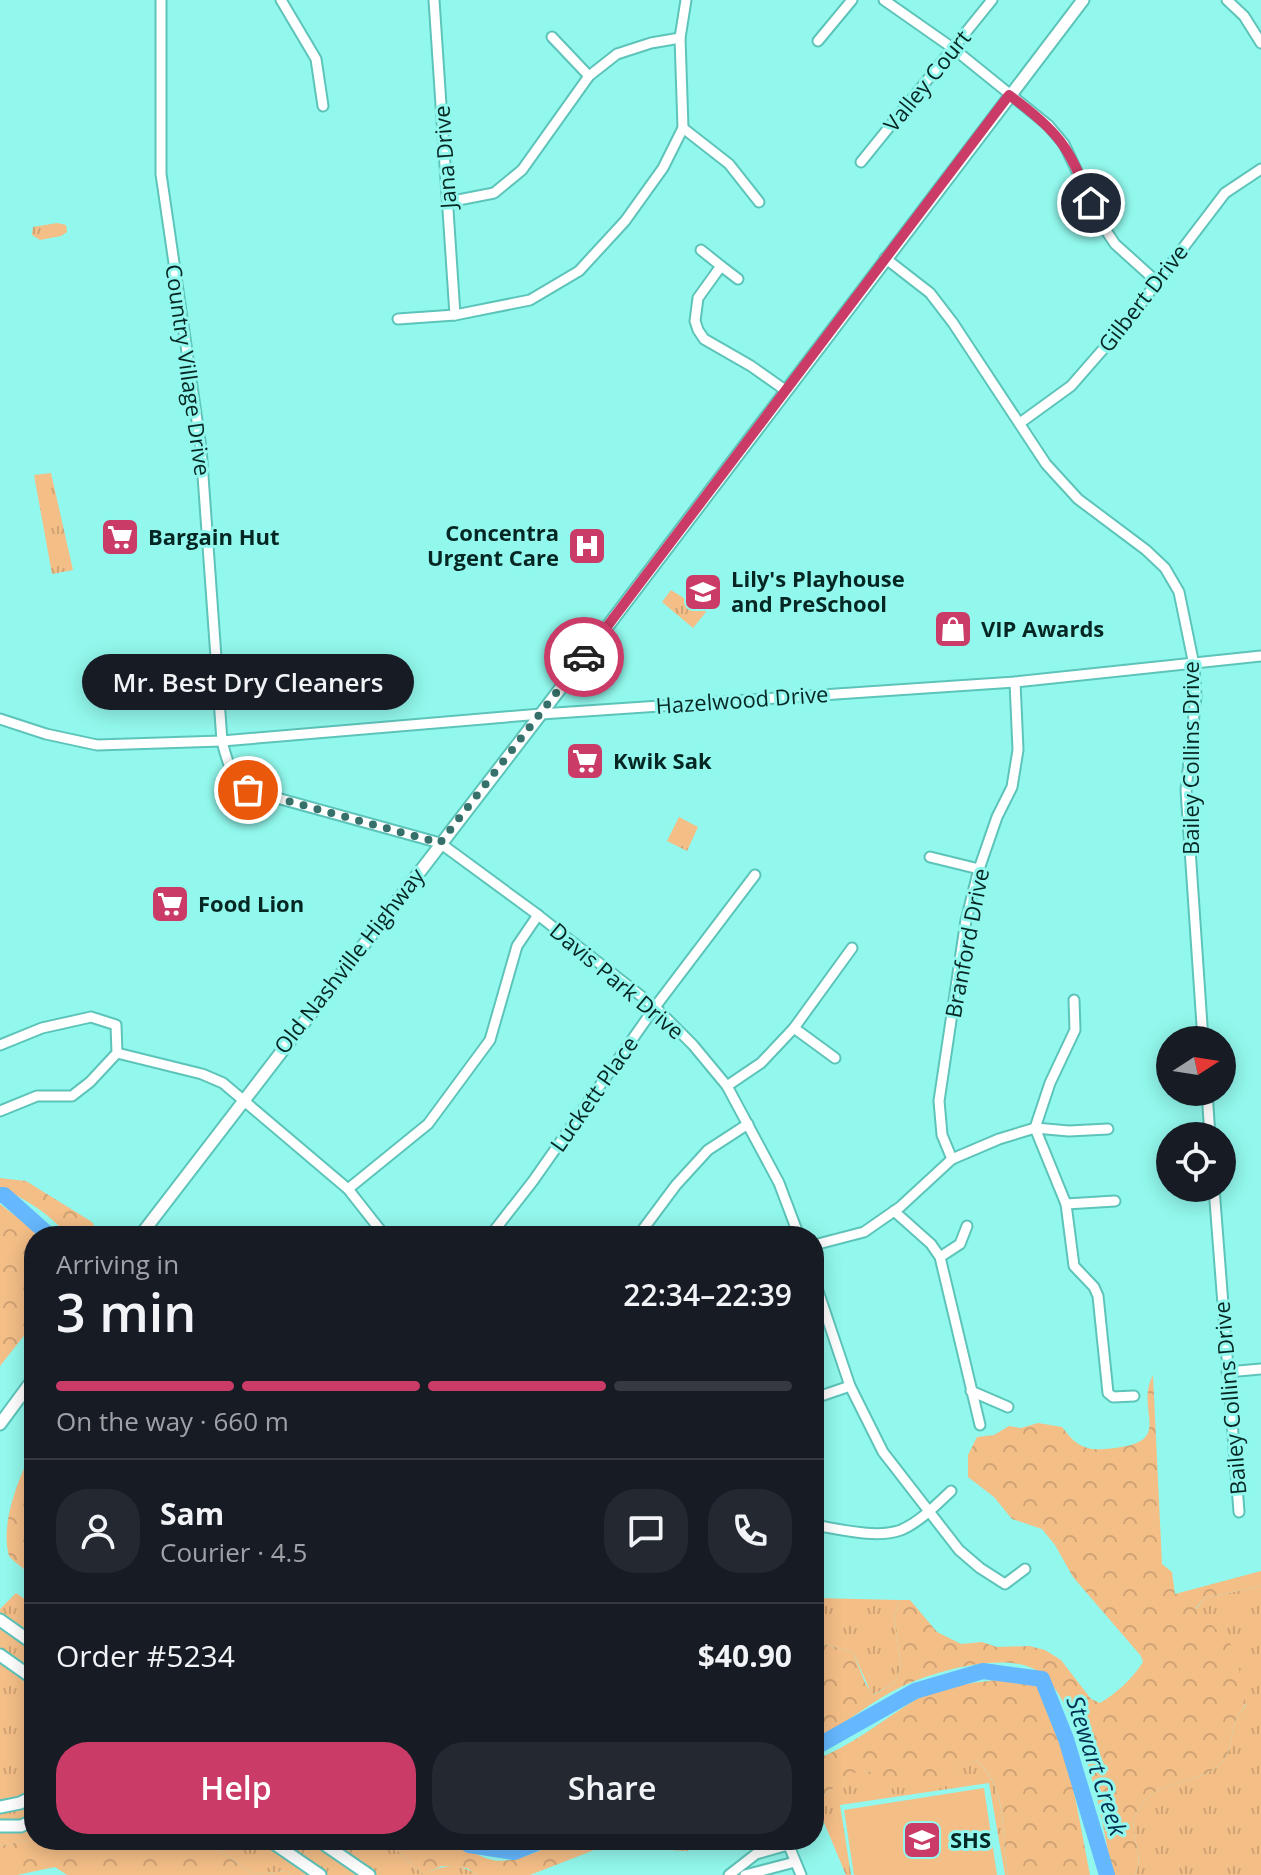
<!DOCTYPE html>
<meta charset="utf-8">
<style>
:root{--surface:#171b24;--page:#242831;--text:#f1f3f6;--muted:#9ea1a6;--line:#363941;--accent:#ca3c67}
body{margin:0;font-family:"Open Sans",sans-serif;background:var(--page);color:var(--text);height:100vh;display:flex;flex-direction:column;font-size:30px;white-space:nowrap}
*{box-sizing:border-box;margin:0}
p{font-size:26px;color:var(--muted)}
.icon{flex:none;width:44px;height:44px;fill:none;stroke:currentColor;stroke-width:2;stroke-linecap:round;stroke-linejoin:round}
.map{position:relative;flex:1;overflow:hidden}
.details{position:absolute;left:24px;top:1226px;width:800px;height:624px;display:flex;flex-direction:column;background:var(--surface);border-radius:32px;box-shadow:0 4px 20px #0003}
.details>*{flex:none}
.needle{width:52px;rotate:78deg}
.buttons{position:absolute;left:1156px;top:1026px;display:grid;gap:16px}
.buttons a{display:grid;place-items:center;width:80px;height:80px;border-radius:50%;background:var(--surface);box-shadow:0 4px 20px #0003;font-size:40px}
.pin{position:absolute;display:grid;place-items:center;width:68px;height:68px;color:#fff;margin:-34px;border:4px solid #fff;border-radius:50%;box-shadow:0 2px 8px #0007}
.courier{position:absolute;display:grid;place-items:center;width:80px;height:80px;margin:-40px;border:6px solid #ca3c67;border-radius:50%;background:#fff;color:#222;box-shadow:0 2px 10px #0007}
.bubble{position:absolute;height:56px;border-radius:28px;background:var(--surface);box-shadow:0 4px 20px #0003;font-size:26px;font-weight:600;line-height:56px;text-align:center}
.head em{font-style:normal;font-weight:600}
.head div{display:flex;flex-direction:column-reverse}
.head{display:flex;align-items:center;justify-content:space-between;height:136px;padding:0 32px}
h1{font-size:52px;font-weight:600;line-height:60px}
.bar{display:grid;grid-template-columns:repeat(4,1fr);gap:12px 8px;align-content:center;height:96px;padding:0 32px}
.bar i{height:10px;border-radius:6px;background:var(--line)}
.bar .selected{background:var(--accent)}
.bar p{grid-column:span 4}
.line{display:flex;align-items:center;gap:20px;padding:0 32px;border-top:2px solid var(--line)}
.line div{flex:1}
.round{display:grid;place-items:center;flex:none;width:84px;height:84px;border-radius:32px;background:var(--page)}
.action{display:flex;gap:16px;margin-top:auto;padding:16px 32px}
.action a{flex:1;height:92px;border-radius:32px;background:var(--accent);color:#fff;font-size:32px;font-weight:600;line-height:92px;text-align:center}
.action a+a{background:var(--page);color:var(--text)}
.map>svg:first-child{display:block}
.grass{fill:url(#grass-tufts)}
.forest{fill:url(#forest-crowns)}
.pitch{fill:#f4be87}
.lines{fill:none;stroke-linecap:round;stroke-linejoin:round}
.river{stroke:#65b7fe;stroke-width:16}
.minor-casing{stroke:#5dc4ba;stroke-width:13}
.major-casing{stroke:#5dc4ba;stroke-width:15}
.minor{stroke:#fff;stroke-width:9}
.major{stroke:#fff;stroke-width:11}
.done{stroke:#36706a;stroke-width:8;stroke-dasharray:0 14.4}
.route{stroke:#ca3c67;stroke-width:10}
.labels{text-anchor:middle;stroke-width:6;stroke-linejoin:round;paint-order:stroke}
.street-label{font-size:22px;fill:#052724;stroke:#92f8ed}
.poi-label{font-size:22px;font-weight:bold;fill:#052724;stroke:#92f8ed;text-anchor:start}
.water-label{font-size:24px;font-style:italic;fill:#013052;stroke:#92f8ed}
</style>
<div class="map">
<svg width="1261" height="1875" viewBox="0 0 1261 1875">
<defs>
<pattern id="grass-tufts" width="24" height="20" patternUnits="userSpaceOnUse" patternTransform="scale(2)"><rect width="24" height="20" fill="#f4be87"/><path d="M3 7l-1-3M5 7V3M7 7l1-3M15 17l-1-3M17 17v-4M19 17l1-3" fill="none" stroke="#d0a374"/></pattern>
<pattern id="forest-crowns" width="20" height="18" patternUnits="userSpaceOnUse" patternTransform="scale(2)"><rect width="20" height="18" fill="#f4be87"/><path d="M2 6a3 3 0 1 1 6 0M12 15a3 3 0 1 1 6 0" fill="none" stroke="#d0a374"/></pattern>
</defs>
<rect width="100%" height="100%" fill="#92f8ed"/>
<g class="grass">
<path d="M57,223L66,225L67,232L61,236L40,240L32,235L33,227Z"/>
<path d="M51,473L73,570L52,574L34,475Z"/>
<path d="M671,590L706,612L693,628L662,602Z"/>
<path d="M679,817L698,827L687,851L667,841Z"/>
<path d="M1261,1586V1875H1135C1145,1856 1131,1839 1134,1820C1134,1816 1139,1808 1142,1804C1157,1779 1203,1785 1223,1761C1233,1750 1230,1733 1236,1720C1238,1715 1242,1710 1246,1705L1211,1627L1196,1609L1205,1598Z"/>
<path d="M16,1593L34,1605V1839L0,1846V1609Z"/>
<path d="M814,1598L900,1600L894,1616L901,1665L895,1683L872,1695L853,1652L820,1643L814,1649Z"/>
<path d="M977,1761C1010,1791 1000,1836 1008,1875H1005L989,1783L840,1805L851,1875H846L820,1813L814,1814V1803L817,1804L824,1795L853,1772L873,1771V1783L953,1769Z"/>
<path d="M204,1840H378L394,1847L423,1874C441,1866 459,1862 477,1875H290L288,1871L253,1874Z"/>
<path d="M620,1840H706L687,1851L601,1846Z"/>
</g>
<g class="forest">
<path d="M0,1178L26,1181L92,1222L100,1236H68C49,1213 27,1200 0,1187Z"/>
<path d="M0,1204L41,1236H34V1323L0,1366Z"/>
<path d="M1153,1375L1162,1564L1172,1572L1175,1594L1261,1571V1586L1205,1598L1196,1608L1235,1649L1246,1704C1242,1710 1238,1715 1236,1720C1230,1733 1233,1750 1223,1761C1203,1785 1157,1779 1142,1804C1139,1808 1134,1816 1134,1820C1131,1839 1145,1856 1135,1875H1112C1104,1824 1082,1709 1043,1675C1013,1648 936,1671 903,1686C872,1700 845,1725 814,1740V1649L820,1643L853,1652L865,1683L873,1695L895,1683L901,1665L894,1616L900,1600H910L937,1632L961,1644L982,1642L997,1647L1029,1646L1045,1650L1061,1660L1091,1699L1100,1703C1117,1693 1132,1679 1143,1662L1141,1656L1073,1577L1055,1545L1042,1529L1012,1519L994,1497L968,1477V1455L977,1437L994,1435L1009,1426L1021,1428L1038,1423L1062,1427C1074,1443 1083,1451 1104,1449C1180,1444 1133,1414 1153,1375Z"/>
<path d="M34,1448V1576C26,1570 16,1564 9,1556C0,1525 18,1478 34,1448Z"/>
<path d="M997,1680L1020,1681L1037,1686C1069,1746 1077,1809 1090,1875H1008C1000,1836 1010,1790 977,1761C943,1772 913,1788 878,1790L873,1783V1771L853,1773L824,1795L817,1804L814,1803V1760C850,1747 880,1722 912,1702C935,1687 970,1683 997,1680Z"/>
<path d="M34,1839L204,1840L253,1874L288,1871L290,1875H67L55,1867L17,1875H0V1846Z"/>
<path d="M378,1840H463C465,1848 468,1849 475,1853C510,1875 540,1844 576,1840C590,1838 605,1840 620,1840L530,1875H477L467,1868L442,1866L423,1874L394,1847Z"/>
</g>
<path class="pitch" d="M984,1788L997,1875H854L844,1810Z"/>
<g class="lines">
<g class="river">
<path d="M0,1195H4L50,1236"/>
<path d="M814,1748L915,1691L983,1671L1042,1679L1066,1739L1107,1875"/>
<path d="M468,1840L469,1845L514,1852L544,1840"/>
</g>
<g class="minor-casing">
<g id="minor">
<path d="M161,0V174L201,448L222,741C227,762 231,775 248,790L440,843L538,915L655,1007L693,1045L727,1086L779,1183L799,1236"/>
<path d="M281,0L316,59L323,106"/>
<path d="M434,0L455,315"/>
<path d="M884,0L954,49L1048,125L1064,144L1103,226L1115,244L1156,281"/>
<path d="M1227,0L1244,16L1261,43"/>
<path d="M552,37L589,76"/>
<path d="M818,41L852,0"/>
<path d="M683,128L729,164L759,202"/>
<path d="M861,162L992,0"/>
<path d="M448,202L494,193L522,170L589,76L617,54L651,43L680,38"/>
<path d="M701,250L721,266"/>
<path d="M885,258L930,293L953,323L1046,464L1078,499L1146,550L1165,568L1179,592L1194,665L1196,696L1186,790L1203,1040"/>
<path d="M738,279L721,266L698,298L695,321L698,330L704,339L751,366L785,390"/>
<path d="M398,319L455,315L530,300L579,271L625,221L663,168L683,128L680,38L686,0"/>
<path d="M1020,423L1071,386L1126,323L1225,193L1261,169"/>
<path d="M0,719L46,734L97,745L222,741L541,714L1015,682L1261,656"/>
<path d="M930,857L979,869"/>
<path d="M794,1028L835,1058"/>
<path d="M0,1045L42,1028L91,1017L116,1025L117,1053L90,1082L72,1096H37L0,1111"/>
<path d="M117,1053L202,1074L223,1083L348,1189L385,1236"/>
<path d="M727,1086L761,1063L794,1028L852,948"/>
<path d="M1207,1092L1210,1136"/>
<path d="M1108,1129L1069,1131L1035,1128L1066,1204L1074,1266L1094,1287L1098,1296L1108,1393L1113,1397L1134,1396"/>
<path d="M952,1159L942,1135L939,1101L966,920L979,869L997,817L1012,787L1018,750L1015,682"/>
<path d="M1214,1188L1239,1512"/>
<path d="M348,1189L428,1124L490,1040L517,946L538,915"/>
<path d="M1066,1204L1115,1201"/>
<path d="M894,1211L931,1244L940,1257L980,1425"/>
<path d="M490,1236L533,1181L655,1007L755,875"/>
<path d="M638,1236L676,1185L708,1150L748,1124"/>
<path d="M814,1245L864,1232L900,1207L952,1159L999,1139L1035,1128L1050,1083L1075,1030L1074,1000"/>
<path d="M940,1257L960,1244L967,1226"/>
<path d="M814,1279L850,1386L883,1452L959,1550L980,1568L1005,1584L1025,1569"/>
<path d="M1227,1372L1261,1369"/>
<path d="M971,1391L1008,1407"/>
<path d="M815,1398L850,1386"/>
<path d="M814,1525C839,1529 877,1539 901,1530C920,1522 937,1504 951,1491"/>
<path d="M787,1841L801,1875"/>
<path d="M729,1875L756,1854L788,1845"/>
<path d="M745,1875L795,1862"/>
</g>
</g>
<g class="major-casing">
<g id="major">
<path d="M140,1236L541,714L1083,0"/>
<path d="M0,1424L34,1378"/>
<path d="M0,1620L34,1644"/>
<path d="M0,1655L34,1679"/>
<path d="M0,1807L20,1803L34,1796"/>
<path d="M0,1826H21L34,1820"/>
<path d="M269,1840L320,1875"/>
<path d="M318,1840L369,1875"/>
</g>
</g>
<use href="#minor" class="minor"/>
<use href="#major" class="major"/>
</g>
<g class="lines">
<path class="done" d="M248,790L440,843L584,657"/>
<path class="route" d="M584,657L1009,95C1058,131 1069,146 1091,203"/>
</g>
<defs>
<g id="supermarket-square" transform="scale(2)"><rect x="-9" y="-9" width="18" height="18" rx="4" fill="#ca3c67" stroke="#92f8ed"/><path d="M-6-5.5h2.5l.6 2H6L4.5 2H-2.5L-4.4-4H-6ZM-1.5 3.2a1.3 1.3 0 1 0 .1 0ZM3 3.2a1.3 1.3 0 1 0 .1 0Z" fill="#fff"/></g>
<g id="hospital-square" transform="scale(2)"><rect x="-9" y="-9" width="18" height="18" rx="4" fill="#ca3c67" stroke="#92f8ed"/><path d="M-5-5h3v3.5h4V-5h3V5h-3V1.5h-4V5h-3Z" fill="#fff"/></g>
<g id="school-square" transform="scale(2)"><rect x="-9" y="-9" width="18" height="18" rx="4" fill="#ca3c67" stroke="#92f8ed"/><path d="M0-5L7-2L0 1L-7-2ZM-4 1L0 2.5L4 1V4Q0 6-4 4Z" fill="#fff"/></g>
<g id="shop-square" transform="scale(2)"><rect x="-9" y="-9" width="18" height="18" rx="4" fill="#ca3c67" stroke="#92f8ed"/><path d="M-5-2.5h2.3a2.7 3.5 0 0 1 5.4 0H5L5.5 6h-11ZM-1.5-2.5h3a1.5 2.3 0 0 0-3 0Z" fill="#fff"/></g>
</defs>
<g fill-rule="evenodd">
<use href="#supermarket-square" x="120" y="537"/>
<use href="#hospital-square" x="587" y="546"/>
<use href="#school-square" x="703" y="592"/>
<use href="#shop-square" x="953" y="629"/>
<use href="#supermarket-square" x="585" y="761"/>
<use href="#supermarket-square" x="170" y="904"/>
<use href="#school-square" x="922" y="1840"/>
</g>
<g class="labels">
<g class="street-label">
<text transform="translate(927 81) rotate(-51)" y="8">Valley Court</text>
<text transform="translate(445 157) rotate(-94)" y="8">Jana Drive</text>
<text transform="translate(1143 298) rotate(-52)" y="8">Gilbert Drive</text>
<text transform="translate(188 370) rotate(82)" y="8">Country Village Drive</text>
<text transform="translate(742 700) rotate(-4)" y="8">Hazelwood Drive</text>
<text transform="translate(1191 758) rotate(-90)" y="8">Bailey Collins Drive</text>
<text transform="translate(967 943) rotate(-79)" y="8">Branford Drive</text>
<text transform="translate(349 961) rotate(-52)" y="8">Old Nashville Highway</text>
<text transform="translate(617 981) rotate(40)" y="8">Davis Park Drive</text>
<text transform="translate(594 1094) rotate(-55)" y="8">Luckett Place</text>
<text transform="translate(1230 1398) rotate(-95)" y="8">Bailey Collins Drive</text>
</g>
<g class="poi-label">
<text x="559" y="541" text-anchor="end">Concentra<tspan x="559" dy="25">Urgent Care</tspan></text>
<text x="148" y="545">Bargain Hut</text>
<text x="731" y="587">Lily's Playhouse<tspan x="731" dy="25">and PreSchool</tspan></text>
<text x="981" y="637">VIP Awards</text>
<text x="613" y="769">Kwik Sak</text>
<text x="198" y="912">Food Lion</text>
<text x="950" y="1848">SHS</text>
</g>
<g class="water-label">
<text transform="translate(1096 1766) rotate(72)" y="8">Stewart Creek</text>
</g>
</g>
</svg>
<div class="buttons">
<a><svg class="needle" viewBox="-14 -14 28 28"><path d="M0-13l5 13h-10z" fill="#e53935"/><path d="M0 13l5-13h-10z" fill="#9ea1a6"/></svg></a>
<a><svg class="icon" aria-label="locate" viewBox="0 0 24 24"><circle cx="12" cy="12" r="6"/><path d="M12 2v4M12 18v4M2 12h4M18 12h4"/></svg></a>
</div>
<div class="pin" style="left:248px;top:790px;background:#ea580c"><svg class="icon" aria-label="bag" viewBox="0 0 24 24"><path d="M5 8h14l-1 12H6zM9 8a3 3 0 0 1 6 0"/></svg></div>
<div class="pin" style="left:1091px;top:203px;background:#1f2937"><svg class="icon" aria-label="home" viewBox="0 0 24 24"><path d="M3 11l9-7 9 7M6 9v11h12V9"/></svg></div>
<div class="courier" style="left:584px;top:657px"><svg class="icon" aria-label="car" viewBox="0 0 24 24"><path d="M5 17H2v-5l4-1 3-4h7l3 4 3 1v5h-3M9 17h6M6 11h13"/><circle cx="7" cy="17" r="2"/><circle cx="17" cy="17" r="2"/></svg></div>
<div class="bubble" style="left:82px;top:654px;width:332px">Mr. Best Dry Cleaners</div>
<section class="details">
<div class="head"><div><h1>3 min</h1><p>Arriving in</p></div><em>22:34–22:39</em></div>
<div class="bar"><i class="selected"></i><i class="selected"></i><i class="selected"></i><i></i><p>On the way · 660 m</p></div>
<div class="line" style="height:144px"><a class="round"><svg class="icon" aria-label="person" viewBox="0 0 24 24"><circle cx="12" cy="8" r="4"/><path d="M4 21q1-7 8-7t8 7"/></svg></a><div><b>Sam</b><p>Courier · 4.5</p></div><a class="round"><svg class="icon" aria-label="chat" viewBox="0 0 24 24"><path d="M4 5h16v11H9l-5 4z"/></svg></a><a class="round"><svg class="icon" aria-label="phone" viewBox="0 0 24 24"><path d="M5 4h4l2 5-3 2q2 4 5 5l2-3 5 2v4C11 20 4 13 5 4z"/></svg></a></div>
<div class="line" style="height:104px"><div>Order #5234</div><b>$40.90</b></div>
<div class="action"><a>Help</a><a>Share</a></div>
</section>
</div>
